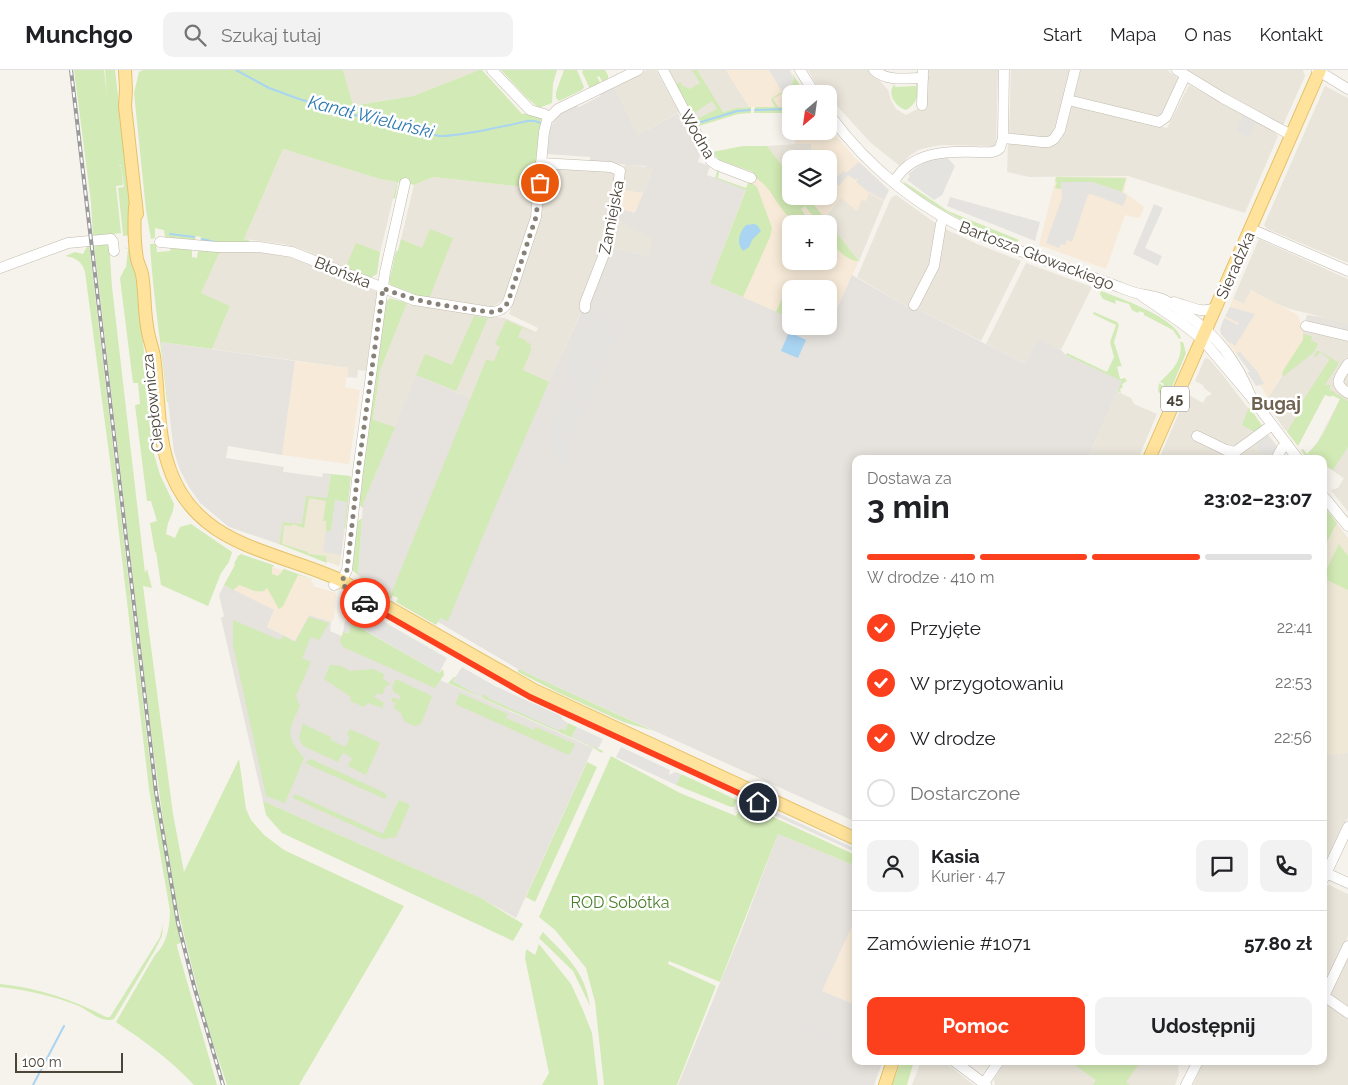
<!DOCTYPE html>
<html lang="pl">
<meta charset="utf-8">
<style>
:root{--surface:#fff;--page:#f2f2f2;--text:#202124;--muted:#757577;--line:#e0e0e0;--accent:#fc3f1d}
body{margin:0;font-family:Raleway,sans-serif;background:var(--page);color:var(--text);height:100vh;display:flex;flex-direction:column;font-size:19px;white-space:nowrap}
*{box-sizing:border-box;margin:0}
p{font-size:16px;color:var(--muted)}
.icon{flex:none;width:28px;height:28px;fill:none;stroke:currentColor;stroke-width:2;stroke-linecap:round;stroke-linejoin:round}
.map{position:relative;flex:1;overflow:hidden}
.sheet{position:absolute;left:852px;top:385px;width:475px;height:610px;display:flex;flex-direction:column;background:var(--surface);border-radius:10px;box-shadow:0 2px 12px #0003}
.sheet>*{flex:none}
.needle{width:32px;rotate:209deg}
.controls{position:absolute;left:782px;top:15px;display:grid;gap:10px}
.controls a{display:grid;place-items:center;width:55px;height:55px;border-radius:10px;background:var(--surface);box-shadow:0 2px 12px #0003;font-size:25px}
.scale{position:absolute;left:15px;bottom:12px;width:108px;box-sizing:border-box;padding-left:5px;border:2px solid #4b4439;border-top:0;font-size:14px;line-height:18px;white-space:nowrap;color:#4b4439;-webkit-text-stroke:4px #fff;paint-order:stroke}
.pin{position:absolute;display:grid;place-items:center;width:42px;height:42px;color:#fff;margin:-21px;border:2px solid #fff;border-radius:50%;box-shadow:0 1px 5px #0007}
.courier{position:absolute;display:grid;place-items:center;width:50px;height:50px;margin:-25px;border:4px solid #fc3f1d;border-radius:50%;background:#fff;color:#222;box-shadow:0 1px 6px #0007}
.overview em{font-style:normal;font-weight:700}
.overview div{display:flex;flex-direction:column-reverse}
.overview{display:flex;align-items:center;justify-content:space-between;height:85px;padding:0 15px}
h1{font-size:32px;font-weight:700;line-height:38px}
.bar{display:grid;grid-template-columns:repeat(4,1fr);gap:8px 5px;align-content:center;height:60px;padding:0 15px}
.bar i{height:6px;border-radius:4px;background:var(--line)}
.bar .selected{background:var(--accent)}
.bar p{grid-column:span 4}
.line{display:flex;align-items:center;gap:12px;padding:0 15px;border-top:1px solid var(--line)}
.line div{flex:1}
.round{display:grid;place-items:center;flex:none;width:52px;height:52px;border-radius:10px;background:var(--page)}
ol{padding:0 15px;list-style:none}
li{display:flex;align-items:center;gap:15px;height:55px}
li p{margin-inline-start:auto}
li .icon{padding:5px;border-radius:50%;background:var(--accent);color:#fff;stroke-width:4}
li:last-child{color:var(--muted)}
li i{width:28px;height:28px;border:2px solid var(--line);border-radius:50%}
.cta{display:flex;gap:10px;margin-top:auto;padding:10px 15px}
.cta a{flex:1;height:58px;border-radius:10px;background:var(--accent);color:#fff;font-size:20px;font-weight:700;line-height:58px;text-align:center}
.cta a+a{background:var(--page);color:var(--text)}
header{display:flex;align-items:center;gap:30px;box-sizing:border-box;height:70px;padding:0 25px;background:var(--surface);border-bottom:1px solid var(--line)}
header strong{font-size:24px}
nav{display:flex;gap:28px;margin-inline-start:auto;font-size:18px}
.search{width:350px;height:45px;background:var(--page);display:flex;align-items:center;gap:12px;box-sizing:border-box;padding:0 18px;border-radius:10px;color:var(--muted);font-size:19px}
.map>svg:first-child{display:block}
.residential{fill:#eae5da}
.commercial{fill:#f7ead8;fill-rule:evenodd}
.industrial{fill:#e6e2dd}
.education{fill:#efe8d6}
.green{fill:#d2eab5}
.parking{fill:#e5e3e0}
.water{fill:#a9d4f2}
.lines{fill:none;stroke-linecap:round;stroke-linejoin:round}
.stream{stroke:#a9d4f2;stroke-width:2}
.minor-casing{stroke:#c2bbae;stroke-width:11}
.major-casing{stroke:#e6c16a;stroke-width:14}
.minor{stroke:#fff;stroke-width:10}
.major{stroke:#ffe39c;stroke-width:12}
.rail-casing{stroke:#9a9a9a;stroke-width:4}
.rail{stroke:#fff;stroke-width:2;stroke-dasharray:5.5;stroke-linecap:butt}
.done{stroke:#878178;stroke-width:5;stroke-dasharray:0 9}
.route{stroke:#fc3f1d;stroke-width:6}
.labels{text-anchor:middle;stroke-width:5;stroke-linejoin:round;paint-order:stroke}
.shield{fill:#fff;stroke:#817c74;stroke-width:1}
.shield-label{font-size:15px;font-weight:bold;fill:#4b4439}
.street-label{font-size:16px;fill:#4b4439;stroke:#fff}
.park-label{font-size:16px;fill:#4a7f2a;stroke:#fff}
.water-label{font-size:18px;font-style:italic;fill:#2e7ab2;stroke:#fff}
.neighbourhood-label{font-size:18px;font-weight:bold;fill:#6e6250;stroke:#fff}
</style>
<header>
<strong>Munchgo</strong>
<div class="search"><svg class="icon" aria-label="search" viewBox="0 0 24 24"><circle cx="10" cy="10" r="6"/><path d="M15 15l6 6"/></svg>Szukaj tutaj</div>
<nav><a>Start</a><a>Mapa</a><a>O nas</a><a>Kontakt</a></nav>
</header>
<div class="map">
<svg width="1348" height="1015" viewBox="0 0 1348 1015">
<rect width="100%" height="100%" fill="#f6f3ec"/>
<g class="residential">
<path d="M343,0H479L413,26L357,35L352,33Z"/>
<path d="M647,0H656L679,42L638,65L614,16Z"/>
<path d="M669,0H726L749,37L736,38L695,50Z"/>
<path d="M808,0H870L888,20L891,30L896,39L906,45L919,38H926L927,0H998L996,73L993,76L942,75L930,77L918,80L908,87L900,96L871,73L829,27V24H825L819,19Z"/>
<path d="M1011,0H1071L1055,63L1046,69L1009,64Z"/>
<path d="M1079,0H1167L1179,9L1161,48L1076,28L1073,25Z"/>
<path d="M1184,0H1303L1305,6L1283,55Z"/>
<path d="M1189,15L1275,62L1278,66L1245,143L1128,106L1029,107L1007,102L1008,74L1011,73L1052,76L1062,68L1070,37L1073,35L1167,58Z"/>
<path d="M1325,16L1348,28V193L1267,159L1264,155Z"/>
<path d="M811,73V80L802,89L800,86L797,89H791V94L785,99L767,76Z"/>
<path d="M283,79L380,109L397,112L375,204L369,207L304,180L284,174L244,169Z"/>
<path d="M625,94L653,98L643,123L621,120Z"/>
<path d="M546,97L616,101L608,158L579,237L582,239L532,351L472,325L470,328L416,305L395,357L373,351L380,301L407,233L463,243L505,248L536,262L538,258L509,244L540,149Z"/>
<path d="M433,107L534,118L530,153L503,230L492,237L429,227L405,221L394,216L391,211L414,115Z"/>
<path d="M869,123L884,131L859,191L824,148L841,128L862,129Z"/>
<path d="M896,125L938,155L933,191L911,239L857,207L891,128Z"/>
<path d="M617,147L631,158L654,168L648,186L610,178Z"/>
<path d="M943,158L977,174L1021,191L981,271L915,238Z"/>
<path d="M1259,169L1348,209V442L1331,420L1338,418L1344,408L1324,395V389L1307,384L1317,373L1340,329L1314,318L1292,365L1284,359L1267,333V328H1268L1282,306L1283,301L1303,260L1307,245L1322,247L1290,239L1272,232L1251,220L1244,234L1233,229Z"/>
<path d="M235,181L263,183L298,189L377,222L366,301L358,300L357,308L347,307L348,298L212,279L230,236L200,224L219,182Z"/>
<path d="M1026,193L1092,217L1061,280L1038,270L1025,294L986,274Z"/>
<path d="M1205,288L1209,289L1222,304L1287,389H1159L1187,324L1203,333L1206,327L1212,324L1204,318L1203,315L1195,311Z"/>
<path d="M1118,322L1131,328L1134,334L1157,344L1138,389H1087Z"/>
<path d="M1348,682V747L1326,793L1324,791V686Z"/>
<path d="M1329,815L1348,824V866L1324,918V817Z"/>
<path d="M1348,887V941L1329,928Z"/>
<path d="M1324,931L1348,948V1015H1193L1204,991H1324Z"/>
<path d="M921,991H943L974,1015H912Z"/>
<path d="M1006,991H1175L1178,994L1179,1004L1175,1015H995L994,1009Z"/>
</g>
<g class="commercial">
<path d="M726,0H790L805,24H791V37H749Z"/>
<path d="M782,43H791V61H829V58L854,87L889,120L884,131L869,123L866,131L862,130L857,141L841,128L824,147L859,191L829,254V219H791V248L710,213L763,76H767L785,99L791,94V126H829V89H797L800,86L802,88L811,80V74H796ZM791,154H829V191H791Z"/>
<path d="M1056,107H1127L1124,122L1144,137L1140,147L1137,148L1125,145L1106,199L1039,175Z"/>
<path d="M621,120L643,123L635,143L618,139Z"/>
<path d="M1251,220L1298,245L1303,260V270L1283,301L1282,305L1268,328L1263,319L1221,264L1220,259L1233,229L1244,234Z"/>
<path d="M295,291L348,298L345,317L360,320L349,394L282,385Z"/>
<path d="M238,489L243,491L247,489L312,510L311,512L314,513L313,516L334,522L336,524L334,548L331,552L309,545L295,571L267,557L274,541L224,515Z"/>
<path d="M856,853V935L822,921L852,856Z"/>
</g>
<g class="industrial">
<path d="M614,16L638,65L678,43L700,85L698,92L710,96L707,105L746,119L710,213L791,248V256H810L824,263L829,256L852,205L911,239L915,238L1025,294L1038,269L1061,280L1066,285L1123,311L1087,389H856V752L518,599L358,505L363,434L416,305L470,328L472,325L532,350L610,178L648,186L653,168L631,158L618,149L620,139L635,143L653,98H647L646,96L590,92V87L547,84L550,58L558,45L575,35L579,37L600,26L602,22Z"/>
<path d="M1307,245L1348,254V264L1305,254Z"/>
<path d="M161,272L295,291L282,385L228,376L226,388L284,397L283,402H285L322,407L323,403L331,404L327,428L302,455L283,452L279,474L229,457L200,433L189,417L180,400L174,382Z"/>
<path d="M224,515L274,540L267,557L295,571L309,545L331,552L330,561L593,678L516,848L481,828L263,731L221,548L224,546L219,525Z"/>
<path d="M778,764L856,796V853L852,856L822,921L856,935V991H883L874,1015H678L741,862Z"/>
</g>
<g class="education">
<path d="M306,426L349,431L340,494L339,496L279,474L283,452L302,454Z"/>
<path d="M1324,437L1348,468V682L1324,686Z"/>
</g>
<g class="green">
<path d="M74,0H104L107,26L105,0H115L130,127L132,165L123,166V164L118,118L124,117L121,95L118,96H121L123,115L116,116L121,163L93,167L91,132Z"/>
<path d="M143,0H343L352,32L357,35L413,26L479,0H482L522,44L529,43L542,47L534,118L433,107L414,115L408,113L396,131L400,112H398L395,129L393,128L397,112L380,109L283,79L244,169L249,170L248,173H215L200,171L201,167L196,166L195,170L170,168L169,167H165L164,160L155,158V168L151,169L146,140L134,23L139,2Z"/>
<path d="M501,0H557L553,14L552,33L539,38L526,27Z"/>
<path d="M564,0H577L584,17L582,20L559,31L556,28V22Z"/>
<path d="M583,0H605L608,5V10L603,13L599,6L597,7L601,14L591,18L589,17L582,2Z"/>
<path d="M692,0H697L723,42L736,38L751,37V43L738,44L699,56L695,50L717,39L712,31L698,40L693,46L676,14L680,12L683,16L690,19L700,13Z"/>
<path d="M793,4L805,24L798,14L773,29L778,37H791V43H754L755,37H775L771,29L791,16L794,9Z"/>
<path d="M916,13H920C918,25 917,34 906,40C895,37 886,22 895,14V17L916,16Z"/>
<path d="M743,76H767L791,107V126H807L859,191C848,192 832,176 829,166C828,163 829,157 829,154H819L805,136L801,139L811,154C777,154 778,117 752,106L753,102L719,90L712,82Z"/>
<path d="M718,99L719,102L718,108L746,118L749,111L757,117L772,158L770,167L743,227L710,213L746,120L715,108Z"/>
<path d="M1056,107L1126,108L1122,122L1092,112L1061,113L1062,119L1055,118L1057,112L1055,111Z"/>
<path d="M903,111L948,141L1019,170L1015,173C982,160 950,146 920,126C914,121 906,117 903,111Z"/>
<path d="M430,159L453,168L429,229L411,226L412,223L402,219L400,222L391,216L389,212L396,181H398L401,169L422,178Z"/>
<path d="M109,171L112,217L145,503L147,499L152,518L143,516L173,744L184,802L239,689L246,739L251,750L264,765L284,780L404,836L299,1015H227L206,952L186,873L176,830L164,757L151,662L94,175Z"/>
<path d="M89,173L149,684L181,873L177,874V877L217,1015H194C171,990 144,971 116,952L155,885C167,874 170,856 170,841L149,719L114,421L85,202C82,191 76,188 65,186L75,182L83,184Z"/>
<path d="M356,173L380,182L377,204L372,207H369L368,208L345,199Z"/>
<path d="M150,174H156L157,182L170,181L171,178L192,179V187L197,188L198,180H223V182L219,183L201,223L230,236L212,279L161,272L168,332H167C162,279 153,227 150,174Z"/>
<path d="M123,177L134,180L154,384L160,405L174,434L173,441L168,453L166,464L175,468L180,457L191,454L232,482L229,492L221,503L208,536L161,515L156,482H155L150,453L157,451L151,431H147L135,335L140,334L138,313H133L120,208L125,198H126L128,179Z"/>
<path d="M788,215L798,219H791V248L776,242Z"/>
<path d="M1101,221C1122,229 1174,247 1181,268L1179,269L1173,260L1144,245V243L1139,241L1138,243L1132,240L1129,234L1115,230L1116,234L1103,229L1100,224Z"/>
<path d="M390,228L407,233L380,301L373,350L395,357L363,434V438L358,434L386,232Z"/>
<path d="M1094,242L1117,252L1119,255L1114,272L1122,297L1120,296L1117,297L1120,309L1125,308L1127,311L1122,314L1123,317L1120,319L1121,323L1118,321L1122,311L1066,285L1067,283L1107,302L1114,287L1110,272L1116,255L1093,244Z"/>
<path d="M474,246L488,248L456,321L416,305L425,284L452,295Z"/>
<path d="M506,250L535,263L522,258L518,267L527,271L526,272L531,274L530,277L532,278L523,300L549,312L493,442L448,551L440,548L436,555L396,532L398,528L393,525L391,529L379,522L381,518L391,524L486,290L494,291L500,277L495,274Z"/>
<path d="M1303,264L1312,266L1311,270L1318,274L1314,282L1284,306L1282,305L1283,301L1303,270Z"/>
<path d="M1180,272H1183L1186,283L1169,324L1161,325L1158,321L1159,313L1163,316L1164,314L1160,312C1169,303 1184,291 1180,272Z"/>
<path d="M1317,281H1320L1339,293L1325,315H1331L1329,319L1348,331V377L1333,400L1324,395V389H1307L1301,380L1303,379L1307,384C1323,370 1331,348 1340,329L1332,325L1331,327L1325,325L1298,376L1287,362L1300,340L1298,338L1330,289L1320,282L1316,287L1314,286Z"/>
<path d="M1249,337L1263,357L1255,362L1242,355Z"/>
<path d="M331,404L350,406L351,407L345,460L335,431L331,461H326V451H323L326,431L309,428L304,458L292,454V456L284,455L282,474L308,482V484L326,486L327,493L279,474L283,452L302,454L306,426L327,428Z"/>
<path d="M1324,436L1337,453L1327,472L1324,470Z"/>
<path d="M362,448L358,505L374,514L372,517L351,499L356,452Z"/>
<path d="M1339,474L1348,486V520L1327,510L1328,508L1324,504Z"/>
<path d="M241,484L273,495L274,497H272V504L278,506L283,501L282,500L284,499L318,511L298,505L283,536L279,539L267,518L264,521C254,523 249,518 239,515L233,520L224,515L235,495L234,494L238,486Z"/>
<path d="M309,547L329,553L319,570L311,567L302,588L311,592L296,626L300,636C288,661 285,666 304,688L285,733L266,726L233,575V550L280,570L283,566L295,572Z"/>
<path d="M350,552L439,603L443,599L444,605L435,618L343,577L340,572L343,562L349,563Z"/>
<path d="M330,595L341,596L350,601L373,599L384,604L383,609L391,614L386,616L382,625L377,623L374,627L384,633L382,638L368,633L364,637L350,631L351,627L324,609Z"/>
<path d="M518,599L654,661L623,652L557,622L518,602Z"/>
<path d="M454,607H456L453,611L481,627L484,623L559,660L560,658L565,660L568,653L577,657L572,667L603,681L602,683L588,675L448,613Z"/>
<path d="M396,609L432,626L421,654L414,656L404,651L401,643L394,638L396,633L391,631L393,627L399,630L401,626L394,622L392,618Z"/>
<path d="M460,623L508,644L506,648L534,660L536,657L575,674L569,685L455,634Z"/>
<path d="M303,654L331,667V670L345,677L350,667L347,665L350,659L380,673L366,705L348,696L352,688L344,683L342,684L338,692L303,676L299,668Z"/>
<path d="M611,686L680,723L736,746L743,733L853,784L856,782V796L778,764L720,912L669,891L668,894L716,916L677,1015H604L595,932L586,898L555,860L539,847Z"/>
<path d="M311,689L385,723L387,726L385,729L305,693Z"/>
<path d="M587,692L597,697L535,832L526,827Z"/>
<path d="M681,704L737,730L734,737H731L676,715Z"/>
<path d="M295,724L383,764L399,730L410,735L396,767L383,769L293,728Z"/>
<path d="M263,731L481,828L523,854L513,871L282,763L266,745Z"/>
<path d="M163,854L162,866L155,880L114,949C103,954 89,941 79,936C54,926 27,920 0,917V914C38,918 72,929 106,947H110L160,867Z"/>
<path d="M543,862C566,886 585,901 590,936L573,901L539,868Z"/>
<path d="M539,874L571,914L582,938L592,963L598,1015H542L549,1003L525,888L526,879L535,885Z"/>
<path d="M901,991H914L907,1015H892Z"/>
<path d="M1069,991H1141L1126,1012L1130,1015H1093L1096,1010Z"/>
</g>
<g class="parking">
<path d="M769,0H789L794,9L791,16L782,22Z"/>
<path d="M1243,45L1256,52L1249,67L1236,62Z"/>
<path d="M945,85L955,96L942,125L934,130L907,110L910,106L908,104L922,93Z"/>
<path d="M859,92L889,120L884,130L867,121L856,112L858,109L856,108L855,110L848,105L839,116L833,110L844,101L846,103Z"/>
<path d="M1061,112H1092L1122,122L1127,126L1123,136L1091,124L1088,125L1072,172L1067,170L1065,175L1061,174L1059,178L1046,173L1062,128Z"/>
<path d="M950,127L1040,152L1035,171L947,136Z"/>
<path d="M1154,134L1163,138L1145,178L1162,186L1158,196L1133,184Z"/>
<path d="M1230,237L1255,244L1235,276L1230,272L1229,273L1221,264L1220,259L1224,248L1238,255L1239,253L1225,246Z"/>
<path d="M583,242H592L616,247L617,250L622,249L623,255L571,370L567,384L568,395L563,396L553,382L550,362L562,327L571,272Z"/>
<path d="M1240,282L1257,301L1264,314L1256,316L1247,302H1250L1236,283Z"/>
<path d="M1266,364L1277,378L1271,388L1262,383L1255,373Z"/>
<path d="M335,430L347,432L341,485L323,482L326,461H331Z"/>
<path d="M353,534L447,588L439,603L351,552L349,563L343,562L345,551L350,552L352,548L351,538Z"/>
<path d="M462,597L495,616L561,646L563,650L568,653L565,660L560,658L559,661L488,628L484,623L482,628L453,611Z"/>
<path d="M577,657L603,669L598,679L572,667Z"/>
<path d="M621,677L670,700L669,705L675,702L681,704L676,715L616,687Z"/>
<path d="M754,732L856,779V780L853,781L756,737Z"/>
<path d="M802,953L843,969L840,976L800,960Z"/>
</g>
<g class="water">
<path d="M754,154L757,155L761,161L752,170L749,177L743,181C736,173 739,162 746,155Z"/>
<path d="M789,262L806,270L798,288L781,281Z"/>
</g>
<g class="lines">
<g class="stream">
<path d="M236,0L269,18L299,29L365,48L439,66C463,66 487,59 510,55C522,53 528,48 541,53"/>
<path d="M755,40L791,39"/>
<path d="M698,53L737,41L750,40"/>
<path d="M170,164L194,167"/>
<path d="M202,169L219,173"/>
<path d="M33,1015L64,956"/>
</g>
<g class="minor-casing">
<g id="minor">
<path d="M492,0L530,40L544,44L549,47"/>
<path d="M663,0L711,91L717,95L751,108"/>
<path d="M800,0L815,24"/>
<path d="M874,0C887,12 906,8 923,8"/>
<path d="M1177,0L1223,28L1291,65"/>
<path d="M1317,0L1348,19"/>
<path d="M1068,30L1159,52L1166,47L1185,6"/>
<path d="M922,35L923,0"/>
<path d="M829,44C869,99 924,143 987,168C1028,185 1070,199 1111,214C1120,217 1128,221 1136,223C1145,225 1154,226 1162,229C1170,232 1177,238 1184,243C1217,265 1237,291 1251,327"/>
<path d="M1003,68L1042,72H1049L1054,69L1060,60L1075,0"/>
<path d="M541,93L611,97L620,101L615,141L606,179L585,233V238"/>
<path d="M894,112C911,81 947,81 978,82C986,82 994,84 1000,78L1003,68L1004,0"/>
<path d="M1251,159L1348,201"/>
<path d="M160,172L217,177H259L292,182L414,230L490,242C499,242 504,239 508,232L536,147L544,62L547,50L558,39L638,0"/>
<path d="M0,198L68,173L111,169L113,172L114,181"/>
<path d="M1142,226L1180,252L1202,269L1251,327L1298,389"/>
<path d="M1174,232C1189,236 1202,245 1216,237"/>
<path d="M914,235L934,196L941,154L944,148"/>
<path d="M1306,256L1348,266"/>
<path d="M1348,294C1339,308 1332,313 1348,323"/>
<path d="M1197,366L1226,380L1235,382L1272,355"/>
<path d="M1276,389L1282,378L1287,374"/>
<path d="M1324,427L1348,456"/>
<path d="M334,515L342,511L347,500L358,401L385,202L405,113"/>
<path d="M1324,802L1348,813"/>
<path d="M1324,808L1348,757"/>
<path d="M1324,926L1348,876"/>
<path d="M1324,926L1348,943"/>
<path d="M954,991L986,1015"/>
<path d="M984,1013L999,991"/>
<path d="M1186,1015L1198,991"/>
</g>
</g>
<g class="major-casing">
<g id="major">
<path d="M125,0L126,20L125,36L137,144"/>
<path d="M135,137C134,155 134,172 137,189C138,194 141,199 142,204C145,221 144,239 147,256C148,266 152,276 154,286C159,321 157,361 168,394C175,417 189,438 208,453C242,481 301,491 342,511L534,620L856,769"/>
<path d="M1149,389L1320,0"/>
<path d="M885,1015L893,991"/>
</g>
</g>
<use href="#minor" class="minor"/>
<use href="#major" class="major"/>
<g class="rail-casing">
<path id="rail" d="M71,0L156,722L178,853L194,916L223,1015"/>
</g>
<use href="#rail" class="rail"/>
</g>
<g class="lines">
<path class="done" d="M365,533L348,523L342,511L347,500L358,401L383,218C417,233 454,237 490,242C499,242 504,239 508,232L536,147L540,113"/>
<path class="route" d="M365,533L530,627L758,732"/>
</g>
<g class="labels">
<rect class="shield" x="1161" y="316.5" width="28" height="25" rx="4"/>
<g class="shield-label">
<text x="1175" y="334">45</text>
</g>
<g class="street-label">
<text transform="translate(698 64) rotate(60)" y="6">Wodna</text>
<text transform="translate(611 147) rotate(-79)" y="6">Zamiejska</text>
<text transform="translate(1037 185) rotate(21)" y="6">Bartosza Głowackiego</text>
<text transform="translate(1235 195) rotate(-66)" y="6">Sieradzka</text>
<text transform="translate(343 202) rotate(22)" y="6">Błońska</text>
<text transform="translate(152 333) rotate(-96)" y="6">Ciepłownicza</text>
</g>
<g class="park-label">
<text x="620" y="838">ROD Sobótka</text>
</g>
<g class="water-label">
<text transform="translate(371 47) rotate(14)" y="6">Kanał Wieluński</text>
</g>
<g class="neighbourhood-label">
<text x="1276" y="340">Bugaj</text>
</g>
</g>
</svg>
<div class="controls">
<a><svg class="needle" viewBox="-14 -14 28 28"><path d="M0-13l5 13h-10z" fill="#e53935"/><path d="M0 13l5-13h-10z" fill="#757577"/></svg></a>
<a><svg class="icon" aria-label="layers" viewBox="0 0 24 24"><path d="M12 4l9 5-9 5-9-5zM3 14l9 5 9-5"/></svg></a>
<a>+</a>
<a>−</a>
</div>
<div class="scale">100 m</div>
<div class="pin" style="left:540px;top:113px;background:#ea580c"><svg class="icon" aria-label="bag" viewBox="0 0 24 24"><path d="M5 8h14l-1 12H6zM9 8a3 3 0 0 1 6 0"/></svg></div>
<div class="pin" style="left:758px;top:732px;background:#1f2937"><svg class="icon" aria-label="home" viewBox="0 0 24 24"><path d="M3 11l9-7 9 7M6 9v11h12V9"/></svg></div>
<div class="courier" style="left:365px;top:533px"><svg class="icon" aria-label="car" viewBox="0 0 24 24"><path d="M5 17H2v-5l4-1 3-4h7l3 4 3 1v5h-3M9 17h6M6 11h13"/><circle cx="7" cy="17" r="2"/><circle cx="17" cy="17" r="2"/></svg></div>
<section class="sheet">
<div class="overview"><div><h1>3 min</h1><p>Dostawa za</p></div><em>23:02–23:07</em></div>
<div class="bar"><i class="selected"></i><i class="selected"></i><i class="selected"></i><i></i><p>W drodze · 410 m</p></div>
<ol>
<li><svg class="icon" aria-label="check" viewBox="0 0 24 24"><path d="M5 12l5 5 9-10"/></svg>Przyjęte<p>22:41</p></li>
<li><svg class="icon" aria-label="check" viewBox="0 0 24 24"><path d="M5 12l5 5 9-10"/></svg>W przygotowaniu<p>22:53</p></li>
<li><svg class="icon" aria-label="check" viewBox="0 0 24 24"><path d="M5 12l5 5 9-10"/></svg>W drodze<p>22:56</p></li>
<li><i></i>Dostarczone</li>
</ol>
<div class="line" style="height:90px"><a class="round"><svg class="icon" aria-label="person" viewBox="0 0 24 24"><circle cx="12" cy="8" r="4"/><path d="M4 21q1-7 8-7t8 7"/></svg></a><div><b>Kasia</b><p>Kurier · 4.7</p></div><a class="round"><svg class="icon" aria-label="chat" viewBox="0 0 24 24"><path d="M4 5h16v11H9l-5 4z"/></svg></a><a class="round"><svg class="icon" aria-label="phone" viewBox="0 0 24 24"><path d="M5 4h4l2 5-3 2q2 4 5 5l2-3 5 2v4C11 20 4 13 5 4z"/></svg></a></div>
<div class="line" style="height:65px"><div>Zamówienie #1071</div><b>57.80 zł</b></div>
<div class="cta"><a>Pomoc</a><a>Udostępnij</a></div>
</section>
</div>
